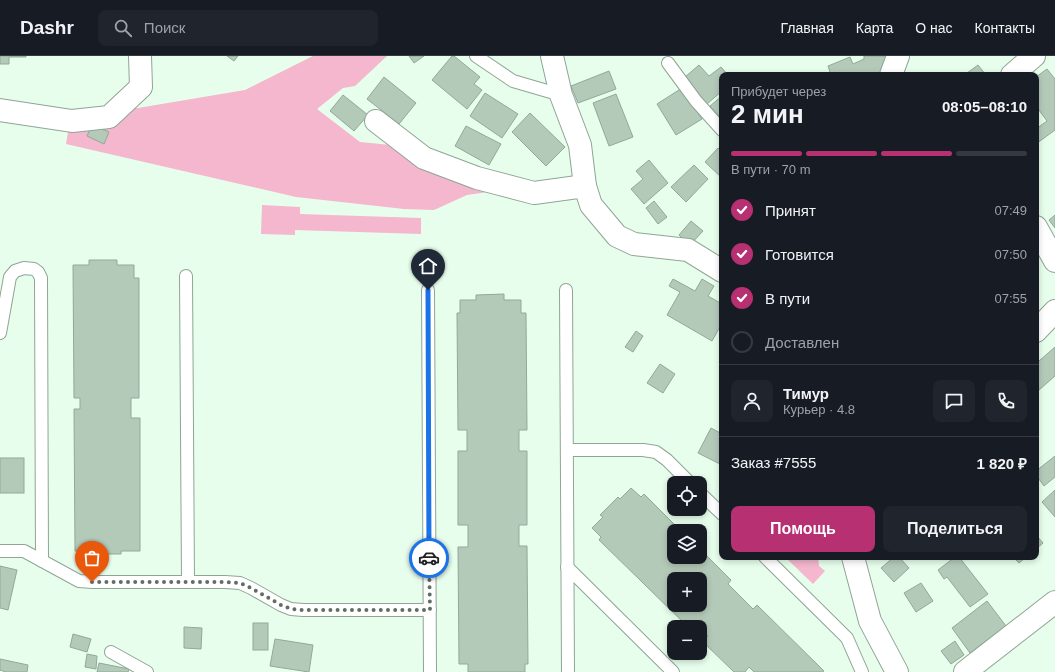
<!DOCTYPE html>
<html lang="ru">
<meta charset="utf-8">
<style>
:root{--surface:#171b24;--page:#20242c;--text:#f1f3f6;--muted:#9ea1a6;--line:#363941;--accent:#b73072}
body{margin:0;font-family:Arial,sans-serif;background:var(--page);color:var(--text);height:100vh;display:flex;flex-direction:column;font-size:15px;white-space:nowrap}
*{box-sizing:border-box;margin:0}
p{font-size:13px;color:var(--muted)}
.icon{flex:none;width:22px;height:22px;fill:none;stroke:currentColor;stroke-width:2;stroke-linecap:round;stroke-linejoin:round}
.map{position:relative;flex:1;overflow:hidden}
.panel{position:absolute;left:719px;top:16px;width:320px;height:488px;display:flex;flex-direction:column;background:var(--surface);border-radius:8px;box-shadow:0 2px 6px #0003}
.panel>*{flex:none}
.tools{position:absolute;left:667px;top:420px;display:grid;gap:8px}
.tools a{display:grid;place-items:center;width:40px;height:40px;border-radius:8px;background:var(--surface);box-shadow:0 2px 6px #0003;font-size:20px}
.pin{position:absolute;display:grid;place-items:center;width:34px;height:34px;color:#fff;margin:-41px -17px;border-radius:50% 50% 50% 0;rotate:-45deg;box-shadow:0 0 4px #0007}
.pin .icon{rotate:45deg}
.courier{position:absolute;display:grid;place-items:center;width:40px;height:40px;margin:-20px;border:3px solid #1a73e8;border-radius:50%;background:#fff;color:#222;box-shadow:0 1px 5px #0007}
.overview em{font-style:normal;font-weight:700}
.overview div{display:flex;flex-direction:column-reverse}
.overview{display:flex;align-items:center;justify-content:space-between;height:68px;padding:0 12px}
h1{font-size:26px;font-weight:700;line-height:30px}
.bar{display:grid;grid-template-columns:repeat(4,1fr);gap:6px 4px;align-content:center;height:48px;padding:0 12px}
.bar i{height:5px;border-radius:3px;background:var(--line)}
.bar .current{background:var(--accent)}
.bar p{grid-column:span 4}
.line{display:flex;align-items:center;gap:10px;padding:0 12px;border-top:1px solid var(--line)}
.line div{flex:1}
.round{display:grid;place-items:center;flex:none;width:42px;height:42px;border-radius:8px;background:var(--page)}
ol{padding:0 12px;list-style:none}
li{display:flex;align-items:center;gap:12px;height:44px}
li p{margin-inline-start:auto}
li .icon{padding:4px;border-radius:50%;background:var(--accent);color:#fff;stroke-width:4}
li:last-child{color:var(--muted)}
li i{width:22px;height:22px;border:2px solid var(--line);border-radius:50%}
.button{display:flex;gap:8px;margin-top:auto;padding:8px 12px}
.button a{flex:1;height:46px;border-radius:8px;background:var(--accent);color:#fff;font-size:16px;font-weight:700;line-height:46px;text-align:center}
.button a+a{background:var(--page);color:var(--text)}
header{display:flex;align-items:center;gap:24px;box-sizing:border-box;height:56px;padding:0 20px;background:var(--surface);border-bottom:1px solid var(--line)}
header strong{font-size:19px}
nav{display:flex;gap:22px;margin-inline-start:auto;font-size:14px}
.search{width:280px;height:36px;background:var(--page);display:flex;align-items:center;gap:10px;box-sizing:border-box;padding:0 14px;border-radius:8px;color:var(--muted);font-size:15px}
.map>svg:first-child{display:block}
.green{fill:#f4b7cd}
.building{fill:#b4cab9;stroke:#93a898;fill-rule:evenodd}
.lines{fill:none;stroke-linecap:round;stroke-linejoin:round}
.lane-casing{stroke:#90a595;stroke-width:14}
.street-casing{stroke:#90a595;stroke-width:24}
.lane{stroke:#fff;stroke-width:12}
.street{stroke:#fff;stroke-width:22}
.done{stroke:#606e63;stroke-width:4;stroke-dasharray:0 7.2}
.route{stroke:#1a73e8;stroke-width:5}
</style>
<header>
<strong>Dashr</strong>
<div class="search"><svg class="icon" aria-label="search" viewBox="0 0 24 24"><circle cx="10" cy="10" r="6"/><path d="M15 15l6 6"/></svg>Поиск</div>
<nav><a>Главная</a><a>Карта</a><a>О нас</a><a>Контакты</a></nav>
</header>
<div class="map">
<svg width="1055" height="616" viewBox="0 0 1055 616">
<rect width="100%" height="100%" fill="#e7feec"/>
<g class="green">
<path d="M313,0H387L355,30L343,32L317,53L360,86L431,93L491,120L488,136L467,139L434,154L404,153L296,141L66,88L72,54L138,52L245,34Z"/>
<path d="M262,149L300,151V158L421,162V178L295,174V179L261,178Z"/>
<path d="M785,501H818L819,510L825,515L813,528Z"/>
</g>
<g class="building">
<path d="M0,0H26V1H9V8H0Z"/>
<path d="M227,0H238L234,5Z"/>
<path d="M409,0H424L414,7Z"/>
<path d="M452,0H454L480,21L474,28L482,34L467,53L432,24Z"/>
<path d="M864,0H891L885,19H831L828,10L850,1L853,8L864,3Z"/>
<path d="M699,9L709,20L721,11L728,19H722V35L707,48L685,21Z"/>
<path d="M978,9L986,19H968L967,17Z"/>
<path d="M1047,13L1055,23V74L1036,88V73L1047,65L1036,50V21Z"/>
<path d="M609,15L616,33L578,47L571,30Z"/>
<path d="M384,21L416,47L399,68L367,43Z"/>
<path d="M682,32L702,63L676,79L657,48Z"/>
<path d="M485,37L518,58L502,82L470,60Z"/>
<path d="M616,38L633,81L609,90L593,47Z"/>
<path d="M343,39L368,59L354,75L330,55Z"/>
<path d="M722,40V63L710,50Z"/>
<path d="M530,57L565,91L546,110L512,76Z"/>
<path d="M92,69L109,76L104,88L87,80Z"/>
<path d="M466,70L501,88L489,109L455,90Z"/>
<path d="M718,92L722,96V122L705,106Z"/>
<path d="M649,104L668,127L644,148L631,133L643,123L636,115Z"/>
<path d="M694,109L708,123L686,146L671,131Z"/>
<path d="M654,145L667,161L658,168L646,152Z"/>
<path d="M1055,159V172L1049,164Z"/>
<path d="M691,165L703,175L690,189L679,179Z"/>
<path d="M89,204H117V209H134V222H139V342H131V362H140V495H121V498H94V495H75L74,353H80V342H74L73,209H89Z"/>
<path d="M673,223L695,235L702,223L714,230L708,240L722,248V270L721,269L712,285L667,259L680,236L669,230Z"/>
<path d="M504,238V244H521V257H526L527,374H519V395H527V469H519V490H527L528,608H525V616H468V608H459L458,491H468V469H458V395H467V374H458L457,257H460V244H476V239Z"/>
<path d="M636,275L643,280L633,296L625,291Z"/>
<path d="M1055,291V320L1039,334L1036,331V301L1039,305Z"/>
<path d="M660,308L675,318L663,337L647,327Z"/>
<path d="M711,372L722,378V409L698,397Z"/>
<path d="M1055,400V421L1044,430L1036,419V415Z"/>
<rect x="0" y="402" width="24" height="35"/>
<path d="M631,432L641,441L644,438L681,475H674V501H700V493L731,524L728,528L753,553L757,549L824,615L822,616H754L749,611L745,616H734L703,586L708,580L700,571L692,564L687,570L599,484L601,481L592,472L603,461L600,459L618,441L620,443ZM674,523H700V549H674Z"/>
<path d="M1055,434V461L1042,446Z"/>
<path d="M1036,479L1043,487L1036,493Z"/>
<path d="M894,501H899L909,512L894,526L881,512Z"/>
<path d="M955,501H959L988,538L970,551L947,521L944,523L938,514Z"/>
<path d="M1013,501H1026L1019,507Z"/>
<path d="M0,510L17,514L8,554L0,552Z"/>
<path d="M921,527L933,545L916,556L904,537Z"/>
<path d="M987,545L1006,570L970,597L952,572Z"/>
<rect x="253" y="567" width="15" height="27"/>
<path d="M184,571L202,572L201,593L184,592Z"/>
<path d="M73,578L91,583L87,596L70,591Z"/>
<path d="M275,583L313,589L309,616L270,610Z"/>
<path d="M955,585L964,599L951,608L941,595Z"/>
<path d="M87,598L97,600L96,613L85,611Z"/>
<path d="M0,603L28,609L27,616H6L0,614Z"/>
<path d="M99,607L129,613L128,616H97Z"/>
</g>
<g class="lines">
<g class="lane-casing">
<g id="lane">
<path d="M476,0L513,25L561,39"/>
<path d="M668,7L696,45L722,74"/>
<path d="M186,220L188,526"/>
<path d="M428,234L430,616"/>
<path d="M566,234L568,616"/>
<path d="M0,277L10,221L15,215L24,212L34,213L38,216L41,222L42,505"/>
<path d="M567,394H643L656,396L667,404L690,427"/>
<path d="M700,437L722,458"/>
<path d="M0,495H24L79,525L92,526H225L240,527L251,532L281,549L291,553L303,554H430"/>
<path d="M765,501L847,582L862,616"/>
<path d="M567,511L673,616"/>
<path d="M111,596L147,616"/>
</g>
</g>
<g class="street-casing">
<g id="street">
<path d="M552,0L561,39L580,89L585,130"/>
<path d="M891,19L898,0"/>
<path d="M1012,19L1034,0"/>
<path d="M0,54L72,65L109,61L141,31L140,0"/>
<path d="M376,65L424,102L477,122L534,137L585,130L591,149L617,180L634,188L688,194L722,215"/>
<path d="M1036,171L1055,205"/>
<path d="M1036,275L1055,255"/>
<path d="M853,501L870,565L897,616"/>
<path d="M965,616L1055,546"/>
</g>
</g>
<use href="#lane" class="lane"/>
<use href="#street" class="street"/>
</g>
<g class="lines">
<path class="done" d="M92,526H225L240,527L251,532L281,549L291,553L303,554H430L429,502"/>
<path class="route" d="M428,234L429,502"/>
</g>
</svg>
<div class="tools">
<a><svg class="icon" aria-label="locate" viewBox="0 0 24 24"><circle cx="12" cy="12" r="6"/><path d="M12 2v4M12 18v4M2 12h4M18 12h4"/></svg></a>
<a><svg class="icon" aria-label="layers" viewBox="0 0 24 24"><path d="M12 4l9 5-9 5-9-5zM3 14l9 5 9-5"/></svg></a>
<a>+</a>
<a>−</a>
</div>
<div class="pin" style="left:92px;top:526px;background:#ea580c"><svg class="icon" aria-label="bag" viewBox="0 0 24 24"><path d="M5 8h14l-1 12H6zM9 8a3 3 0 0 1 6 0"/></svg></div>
<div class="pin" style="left:428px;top:234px;background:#1f2937"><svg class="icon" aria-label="home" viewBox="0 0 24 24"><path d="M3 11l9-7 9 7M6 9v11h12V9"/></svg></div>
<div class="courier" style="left:429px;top:502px"><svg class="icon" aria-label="car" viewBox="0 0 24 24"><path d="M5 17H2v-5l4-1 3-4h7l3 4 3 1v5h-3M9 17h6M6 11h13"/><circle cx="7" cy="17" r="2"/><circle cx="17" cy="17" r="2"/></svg></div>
<section class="panel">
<div class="overview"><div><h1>2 мин</h1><p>Прибудет через</p></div><em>08:05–08:10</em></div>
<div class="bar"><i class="current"></i><i class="current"></i><i class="current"></i><i></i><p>В пути · 70 m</p></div>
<ol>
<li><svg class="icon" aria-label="check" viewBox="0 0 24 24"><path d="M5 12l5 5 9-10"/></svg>Принят<p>07:49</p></li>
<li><svg class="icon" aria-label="check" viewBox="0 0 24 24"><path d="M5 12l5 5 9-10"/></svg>Готовится<p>07:50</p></li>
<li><svg class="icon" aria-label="check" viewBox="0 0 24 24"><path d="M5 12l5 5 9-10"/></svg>В пути<p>07:55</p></li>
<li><i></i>Доставлен</li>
</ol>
<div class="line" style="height:72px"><a class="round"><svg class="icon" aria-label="person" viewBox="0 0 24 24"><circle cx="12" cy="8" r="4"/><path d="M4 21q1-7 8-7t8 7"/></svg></a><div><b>Тимур</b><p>Курьер · 4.8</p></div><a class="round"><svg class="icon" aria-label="chat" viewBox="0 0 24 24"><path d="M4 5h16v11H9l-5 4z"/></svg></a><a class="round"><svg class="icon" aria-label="phone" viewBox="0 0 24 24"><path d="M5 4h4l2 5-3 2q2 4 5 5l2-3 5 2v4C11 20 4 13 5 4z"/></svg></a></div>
<div class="line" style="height:52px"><div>Заказ #7555</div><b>1 820 ₽</b></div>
<div class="button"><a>Помощь</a><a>Поделиться</a></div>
</section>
</div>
